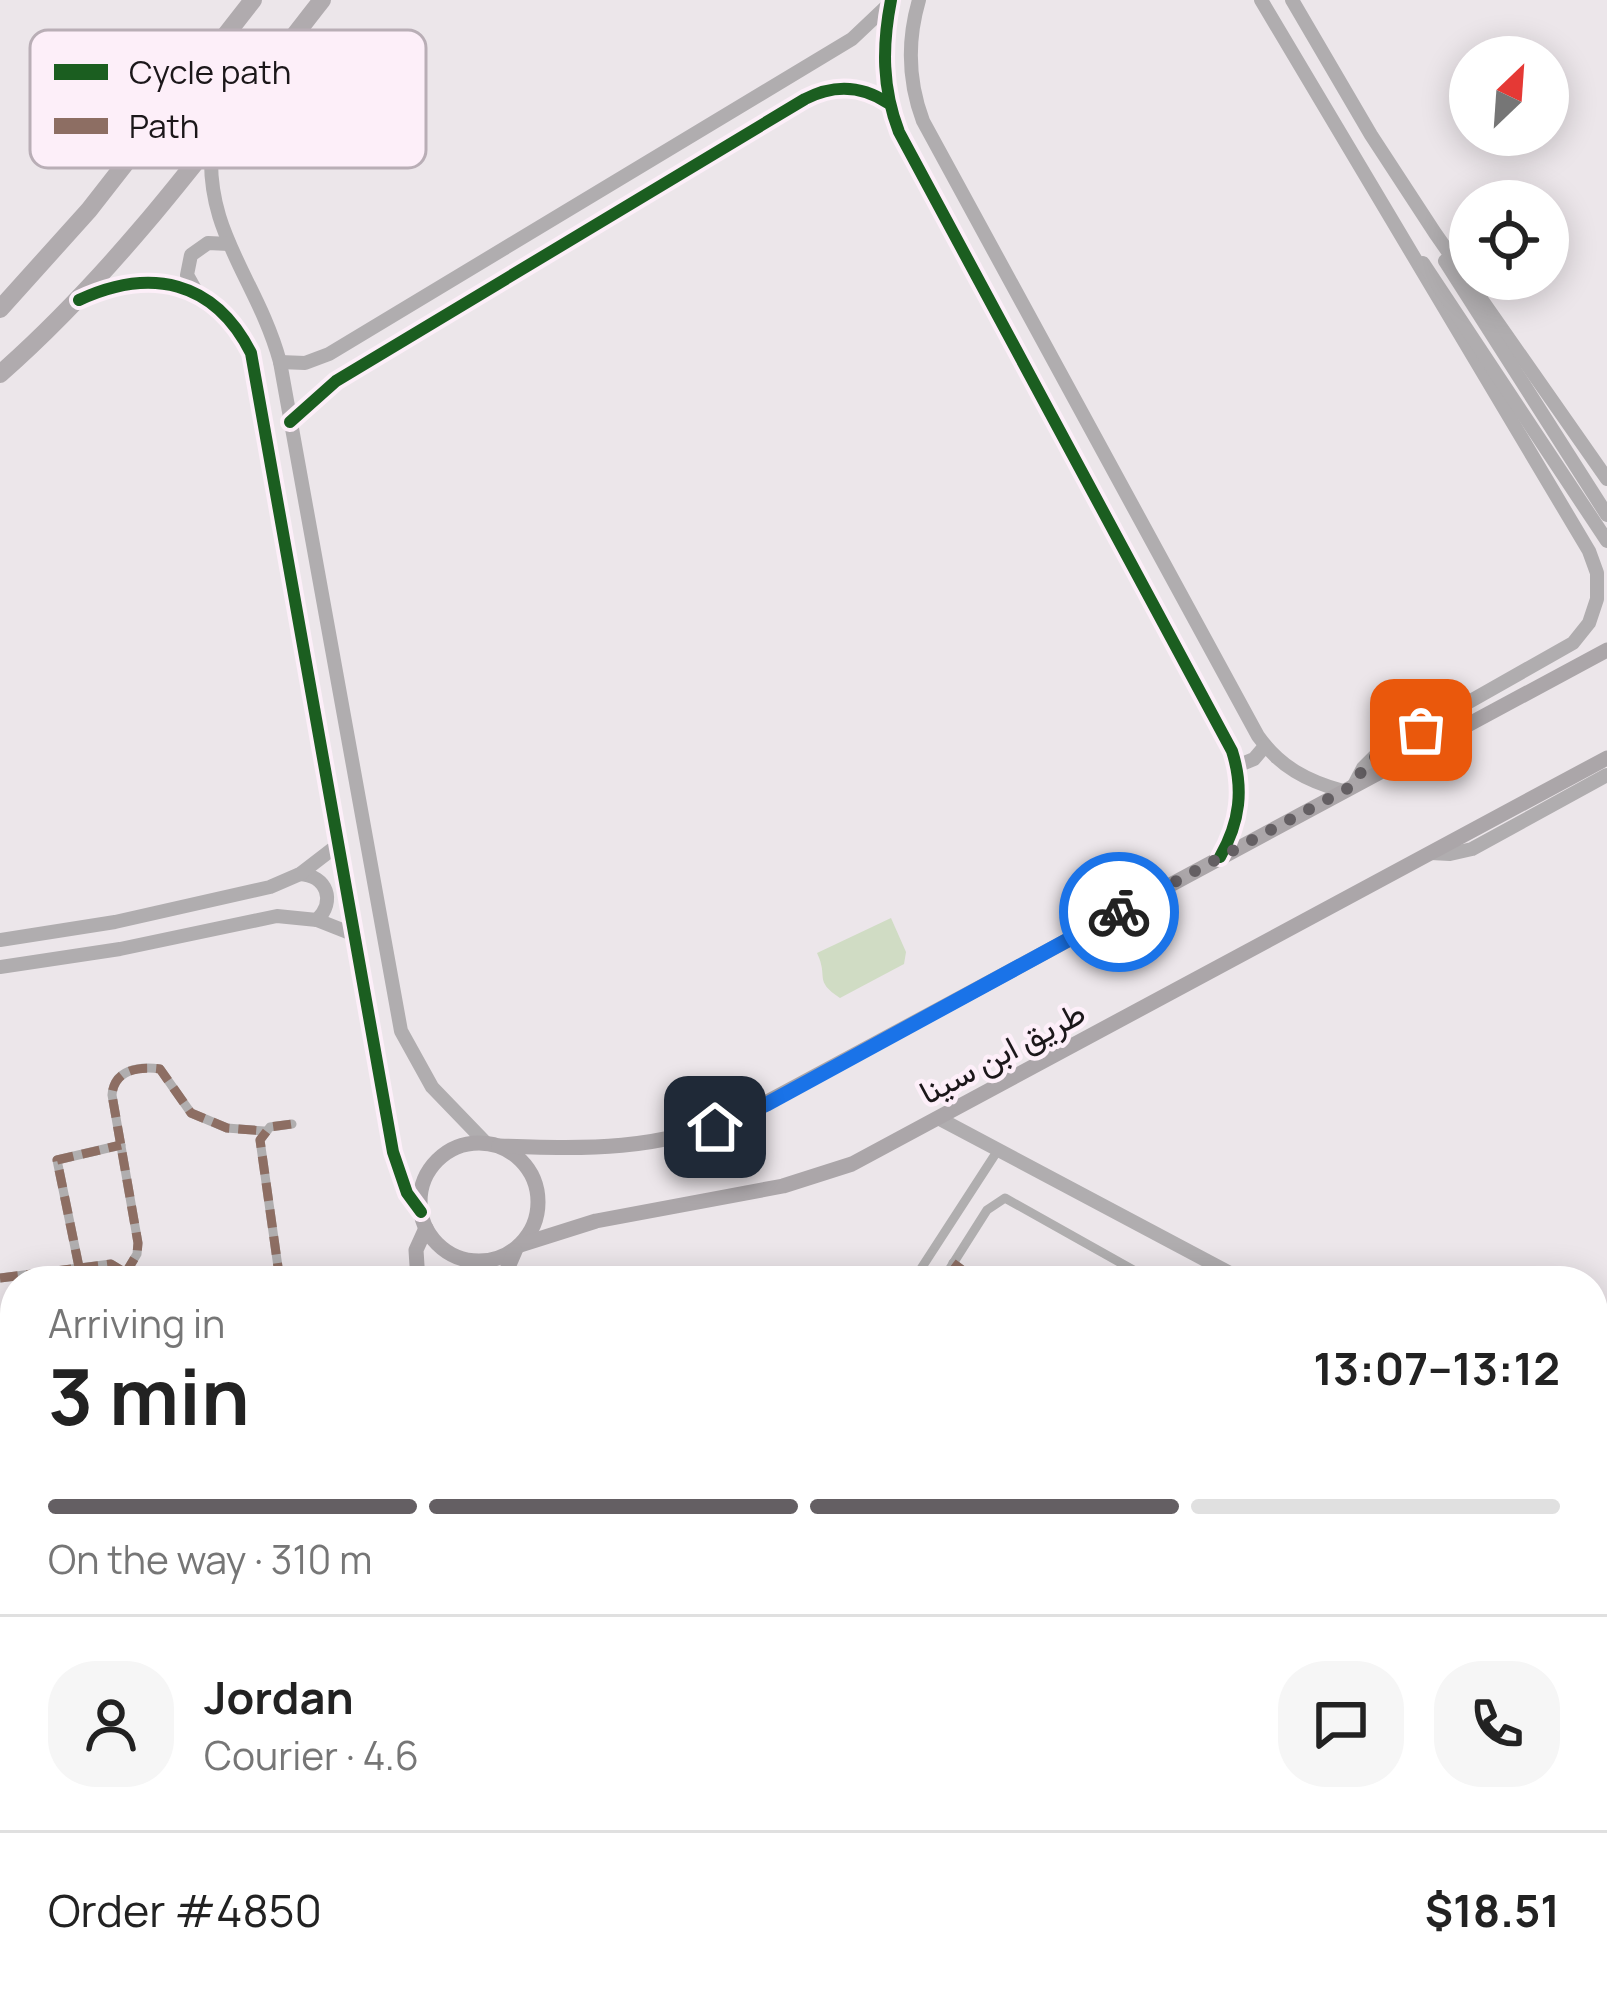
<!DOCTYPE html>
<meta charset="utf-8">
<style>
:root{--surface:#fff;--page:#f6f6f6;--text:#222;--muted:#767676;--line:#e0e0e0;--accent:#645f63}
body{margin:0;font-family:Manrope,Vazirmatn,sans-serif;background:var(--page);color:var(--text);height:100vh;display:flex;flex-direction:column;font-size:45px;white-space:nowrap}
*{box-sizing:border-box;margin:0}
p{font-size:39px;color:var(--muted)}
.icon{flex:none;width:66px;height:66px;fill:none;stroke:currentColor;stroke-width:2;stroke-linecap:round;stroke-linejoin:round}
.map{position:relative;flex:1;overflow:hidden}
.side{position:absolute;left:0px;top:1266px;width:1608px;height:747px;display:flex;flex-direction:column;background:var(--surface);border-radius:48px 48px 0 0;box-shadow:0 6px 30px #0003}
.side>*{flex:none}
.needle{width:78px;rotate:25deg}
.tools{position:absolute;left:1449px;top:36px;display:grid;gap:24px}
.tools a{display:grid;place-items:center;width:120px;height:120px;border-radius:50%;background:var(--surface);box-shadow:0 6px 30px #0003;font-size:60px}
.pin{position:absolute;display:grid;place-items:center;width:102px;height:102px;color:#fff;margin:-51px;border-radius:24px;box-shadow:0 6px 18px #0006}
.courier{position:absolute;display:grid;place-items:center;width:120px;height:120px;margin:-60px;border:9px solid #1a73e8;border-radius:50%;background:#fff;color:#222;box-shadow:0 3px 15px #0007}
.summary em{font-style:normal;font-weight:700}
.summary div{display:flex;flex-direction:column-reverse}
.summary{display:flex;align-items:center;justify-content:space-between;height:204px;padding:0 48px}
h1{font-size:78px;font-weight:700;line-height:90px}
.bar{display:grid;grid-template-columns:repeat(4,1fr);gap:18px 12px;align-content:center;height:144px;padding:0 48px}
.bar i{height:15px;border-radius:9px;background:var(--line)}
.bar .current{background:var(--accent)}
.bar p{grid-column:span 4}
.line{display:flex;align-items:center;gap:30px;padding:0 48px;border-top:3px solid var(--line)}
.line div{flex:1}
.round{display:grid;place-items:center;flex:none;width:126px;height:126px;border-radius:48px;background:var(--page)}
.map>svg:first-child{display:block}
.green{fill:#d0dcc4}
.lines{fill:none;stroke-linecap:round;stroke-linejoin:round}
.street{stroke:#b0aeaf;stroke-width:9}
.secondary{stroke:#b0adaf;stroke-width:14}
.primary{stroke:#aba6a9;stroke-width:15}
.highway{stroke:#b0abae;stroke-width:18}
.quiet{stroke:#8d6e63;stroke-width:9;stroke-dasharray:18 9;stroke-linecap:butt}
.cycleway-casing{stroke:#fdeff9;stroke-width:20}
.cycleway{stroke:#1b5e20;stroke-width:12}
.done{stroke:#645f63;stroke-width:12;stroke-dasharray:0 21.6}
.route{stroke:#1a73e8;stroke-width:15}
.labels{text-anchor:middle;stroke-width:9;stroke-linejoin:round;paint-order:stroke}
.street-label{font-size:33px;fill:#1b171a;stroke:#fdeff9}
.key{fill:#fdeff9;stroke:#b9aeb6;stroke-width:3}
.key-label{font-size:33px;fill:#1b171a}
</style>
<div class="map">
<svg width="1607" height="2012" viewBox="0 0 1607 2012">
<rect width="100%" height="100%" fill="#ece6ea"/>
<path class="green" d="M891,918L906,952L904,964L840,998C813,980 829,978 817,953Z"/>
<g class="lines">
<g class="street">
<path d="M953,1263L977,1281"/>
<path d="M79,1267L57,1160L121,1145"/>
<path d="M125,1274L137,1254L138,1243L112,1095C114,1070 138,1066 160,1069L191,1113L227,1128L264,1131"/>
<path d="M0,1278L111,1264L124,1272L128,1281"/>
<path d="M280,1281L260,1140L270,1127L292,1124"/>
<path d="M913,1281L998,1150"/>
<path d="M942,1281L987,1210L1005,1198L1153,1281"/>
<path d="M1593,1335L1607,1326"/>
<path d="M0,1410L15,1420"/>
<path d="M1593,1413L1607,1421"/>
<path d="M1593,1456L1607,1446"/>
<path d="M0,1498L15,1509"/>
<path d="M1593,1519L1607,1526"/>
<path d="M0,1533L15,1519"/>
<path d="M0,1562L15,1539"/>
<path d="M0,1589L15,1566"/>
<path d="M1593,1612L1607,1621"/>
<path d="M0,1684L15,1697"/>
<path d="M1593,1700L1607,1709"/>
<path d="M1593,1795L1607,1805"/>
<path d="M0,1859L15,1839"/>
<path d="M1593,1875L1607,1856"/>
<path d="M0,1942L15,1952"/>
<path d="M0,1961L15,1971"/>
<path d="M36,1998L41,2012"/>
<path d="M656,1998L675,2012"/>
<path d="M977,1998L997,2012"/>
<path d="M1268,1998L1288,2012"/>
<path d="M1397,1998L1417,2012"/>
<path d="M445,2012L454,1998"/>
<path d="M520,2012L529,1998"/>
<path d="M617,2012L627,1998"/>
<path d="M689,2012L698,1998"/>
<path d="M785,2012L809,1999L849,2004"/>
<path d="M1137,2012L1145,1998"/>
<path d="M1502,2012L1512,1998"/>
</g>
<g class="secondary">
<path d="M891,0C882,46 882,88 899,132L1232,751C1244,789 1240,822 1220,857"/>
<path d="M919,0C907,41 908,81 923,121L1258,736C1280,767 1307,781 1343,791"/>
<path d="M1261,0L1589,551L1597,573V599L1589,623L1573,643L1377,754L1363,768L1354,785"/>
<path d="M1292,0L1371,135L1435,233L1607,479"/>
<path d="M212,142C203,232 257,278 280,362L401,1031L432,1087L486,1143"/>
<path d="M1445,261L1607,515"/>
<path d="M1423,263L1607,541"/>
<path d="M197,293L187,275L191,255L208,243L229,244"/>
<path d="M83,298C153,265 216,283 251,353L393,1152L407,1193L421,1212"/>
<path d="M280,362L305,363L329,354L852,39L888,5"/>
<path d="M290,422L336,381L805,99C834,84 861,85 888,103"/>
<path d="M1237,766L1254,759L1265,746"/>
<path d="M1431,853L1450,854L1472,849L1607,775"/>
<path d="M300,874C327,876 336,901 317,920"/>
<path d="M0,940L115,922L270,887L300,874L339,844"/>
<path d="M0,967L120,949L277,916L317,920L355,935"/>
<path d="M940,1119L1245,1281"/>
<path d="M1593,1465L1607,1473"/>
<path d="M1530,1998L1549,2012"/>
<path d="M1575,1998L1594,2012"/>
</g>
<g class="primary">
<circle cx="479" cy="1202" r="59"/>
<path d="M499,1146C589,1149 656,1151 741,1116L1607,650"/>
<path d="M520,1245L596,1221L783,1186L852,1164L1607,758"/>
<path d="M418,1281L416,1250L426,1228"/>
<path d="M502,1281L515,1251"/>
<path d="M61,2012L71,1998"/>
<path d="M88,2012L99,1998"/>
</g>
<g class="highway">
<path d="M0,309L89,210L253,0"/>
<path d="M0,374C124,265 221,129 322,0"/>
</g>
<g class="quiet">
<path d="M953,1263L977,1281"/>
<path d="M79,1267L57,1160L121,1145"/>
<path d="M125,1274L137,1254L138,1243L112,1095C114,1070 138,1066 160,1069L191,1113L227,1128L264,1131"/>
<path d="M0,1278L111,1264L124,1272L128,1281"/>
<path d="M280,1281L260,1140L270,1127L292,1124"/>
<path d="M0,1410L15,1420"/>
<path d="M1593,1612L1607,1621"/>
<path d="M0,1684L15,1697"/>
<path d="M1593,1700L1607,1709"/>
<path d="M1593,1795L1607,1805"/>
<path d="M0,1859L15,1839"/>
<path d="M520,2012L529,1998"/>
<path d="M617,2012L627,1998"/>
</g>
<g class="cycleway-casing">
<g id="cycleway">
<path d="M891,0C882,46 882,88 899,132L1232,751C1244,789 1240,822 1220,857"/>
<path d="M79,300C150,267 214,280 251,353L393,1152L407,1193L421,1212"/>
<path d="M290,422L336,381L805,99C834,84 861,85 888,103"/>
</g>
</g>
<use href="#cycleway" class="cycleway"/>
</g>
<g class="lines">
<path class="done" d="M1119,912L1354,785C1367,755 1393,745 1421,730"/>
<path class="route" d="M715,1127L767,1104L1119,912"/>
</g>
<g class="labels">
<g class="street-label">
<text transform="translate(1002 1052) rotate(-28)" y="12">طريق ابن سينا</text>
</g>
</g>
<rect x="30" y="30" width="396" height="138" rx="18" class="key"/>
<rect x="54" y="64" width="54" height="16" fill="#1b5e20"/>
<rect x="54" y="118" width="54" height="16" fill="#8d6e63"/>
<g class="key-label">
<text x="129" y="84">Cycle path</text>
<text x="129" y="138">Path</text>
</g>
</svg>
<div class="tools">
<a><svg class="needle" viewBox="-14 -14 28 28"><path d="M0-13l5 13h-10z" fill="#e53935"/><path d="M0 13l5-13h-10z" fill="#767676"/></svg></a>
<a><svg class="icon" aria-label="locate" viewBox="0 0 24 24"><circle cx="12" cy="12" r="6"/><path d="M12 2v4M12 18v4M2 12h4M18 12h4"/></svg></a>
</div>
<div class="pin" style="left:1421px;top:730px;background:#ea580c"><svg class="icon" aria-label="bag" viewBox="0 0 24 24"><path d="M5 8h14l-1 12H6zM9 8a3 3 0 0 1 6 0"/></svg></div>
<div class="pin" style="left:715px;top:1127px;background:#1f2937"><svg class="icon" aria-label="home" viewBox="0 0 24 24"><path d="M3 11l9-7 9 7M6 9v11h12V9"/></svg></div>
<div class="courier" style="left:1119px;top:912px"><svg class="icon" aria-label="bike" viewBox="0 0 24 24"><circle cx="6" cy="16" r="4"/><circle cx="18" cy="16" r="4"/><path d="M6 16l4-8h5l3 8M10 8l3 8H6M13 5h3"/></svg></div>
<section class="side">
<div class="summary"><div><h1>3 min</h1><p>Arriving in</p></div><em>13:07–13:12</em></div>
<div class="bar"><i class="current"></i><i class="current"></i><i class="current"></i><i></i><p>On the way · 310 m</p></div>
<div class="line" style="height:216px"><a class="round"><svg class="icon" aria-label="person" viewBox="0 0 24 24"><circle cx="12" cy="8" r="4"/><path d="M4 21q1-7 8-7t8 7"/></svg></a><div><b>Jordan</b><p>Courier · 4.6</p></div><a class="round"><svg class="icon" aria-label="chat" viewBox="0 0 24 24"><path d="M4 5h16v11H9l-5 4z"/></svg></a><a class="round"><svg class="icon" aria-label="phone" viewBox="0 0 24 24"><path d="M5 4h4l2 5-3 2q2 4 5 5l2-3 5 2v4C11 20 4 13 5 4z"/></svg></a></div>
<div class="line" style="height:156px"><div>Order #4850</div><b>$18.51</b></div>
</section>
</div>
